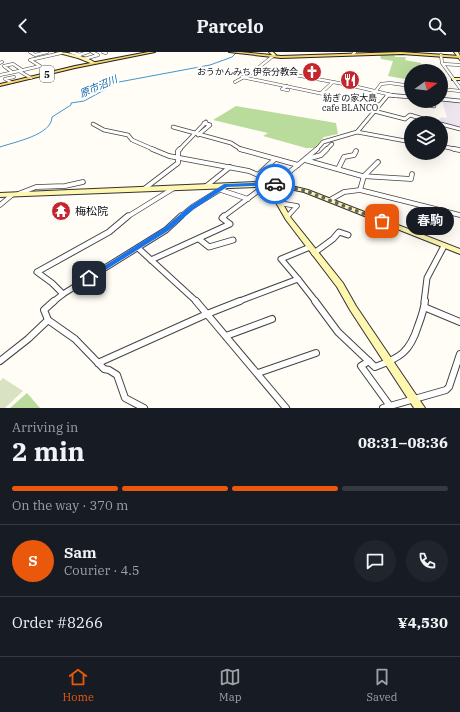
<!DOCTYPE html>
<meta charset="utf-8">
<style>
:root{--surface:#171b24;--page:#20242c;--text:#f1f3f6;--muted:#9ea1a6;--line:#363941;--accent:#ea580c}
body{margin:0;font-family:"IBM Plex Serif","Noto Sans JP",serif;background:var(--page);color:var(--text);height:100vh;display:flex;flex-direction:column;font-size:15px;white-space:nowrap}
*{box-sizing:border-box;margin:0}
p{font-size:13px;color:var(--muted)}
.icon{flex:none;width:22px;height:22px;fill:none;stroke:currentColor;stroke-width:2;stroke-linecap:round;stroke-linejoin:round}
.map{position:relative;height:356px;overflow:hidden}
.details{display:flex;flex-direction:column;background:var(--surface);flex:1}
.details>*{flex:none}
.needle{width:26px;rotate:75deg}
.tools{position:absolute;left:404px;top:12px;display:grid;gap:8px}
.tools a{display:grid;place-items:center;width:44px;height:44px;border-radius:50%;background:var(--surface);box-shadow:0 4px 16px #0002;font-size:20px}
.pin{position:absolute;display:grid;place-items:center;width:34px;height:34px;color:#fff;margin:-17px;border-radius:8px;box-shadow:0 2px 6px #0006}
.courier{position:absolute;display:grid;place-items:center;width:40px;height:40px;margin:-20px;border:3px solid #1a73e8;border-radius:50%;background:#fff;color:#222;box-shadow:0 1px 5px #0007}
.bubble{position:absolute;height:28px;border-radius:14px;background:var(--surface);box-shadow:0 4px 16px #0002;font-size:13px;font-weight:700;line-height:28px;text-align:center}
.overview em{font-style:normal;font-weight:700}
.overview div{display:flex;flex-direction:column-reverse}
.overview{display:flex;align-items:center;justify-content:space-between;height:68px;padding:0 12px}
h1{font-size:26px;font-weight:700;line-height:30px}
.bar{display:grid;grid-template-columns:repeat(4,1fr);gap:6px 4px;align-content:center;height:48px;padding:0 12px}
.bar i{height:5px;border-radius:3px;background:var(--line)}
.bar .selected{background:var(--accent)}
.bar p{grid-column:span 4}
.line{display:flex;align-items:center;gap:10px;padding:0 12px;border-top:1px solid var(--line)}
.line div{flex:1}
.round{display:grid;place-items:center;flex:none;width:42px;height:42px;border-radius:21px;background:var(--page)}
header{display:flex;justify-content:space-between;align-items:center;height:52px;padding:0 12px;background:var(--surface);font-size:18px;font-weight:700}
.tab-bar{display:flex;justify-content:space-around;align-items:center;height:56px;border-top:1px solid var(--line);background:var(--surface);font-size:11px;color:var(--muted)}
.tab-bar a{display:grid;justify-items:center;gap:2px}
.tab-bar .selected{color:var(--accent)}
.map>svg:first-child{display:block}
.industrial{fill:#eee6ef}
.forest{fill:#b9dc9c}
.cemetery{fill:#d9e3c4}
.lines{fill:none;stroke-linecap:round;stroke-linejoin:round}
.stream{stroke:#3f96cf;stroke-width:1}
.street-far4-casing{stroke:#444;stroke-width:3.5}
.street-far3-casing{stroke:#444;stroke-width:4.5}
.street-far2-casing{stroke:#444;stroke-width:5.5}
.street-far1-casing{stroke:#444;stroke-width:7}
.street-casing{stroke:#444;stroke-width:8}
.secondary-casing{stroke:#333;stroke-width:2}
.primary-casing{stroke:#222;stroke-width:2}
.street-far4{stroke:#fff;stroke-width:2.5}
.street-far3{stroke:#fff;stroke-width:3}
.street-far2{stroke:#fff;stroke-width:4}
.street-far1{stroke:#fff;stroke-width:5}
.street{stroke:#fff;stroke-width:6}
.secondary{fill:#fff6b0;fill-rule:evenodd}
.primary{fill:#f9d66b;fill-rule:evenodd}
.route{fill:#1a73e8}
.done{stroke:#646461;stroke-width:4;stroke-dasharray:0 7.2}
.labels{text-anchor:middle;stroke-width:4;stroke-linejoin:round;paint-order:stroke}
.far-poi-label{font-size:9px;fill:#111;stroke:#fff;text-anchor:end}
.shield{fill:#fff;stroke:#585858;stroke-width:1}
.shield-label{font-size:10px;font-weight:bold;fill:#111}
.far-water-label{font-size:10px;font-style:italic;fill:#1768a6;stroke:#fff}
.poi-label{font-size:11px;fill:#111;stroke:#fff;text-anchor:start}
</style>
<header><svg class="icon" aria-label="back" viewBox="0 0 24 24"><path d="M15 5l-7 7 7 7"/></svg>Parcelo<svg class="icon" aria-label="search" viewBox="0 0 24 24"><circle cx="10" cy="10" r="6"/><path d="M15 15l6 6"/></svg></header>
<div class="map">
<svg width="460" height="356" viewBox="0 0 460 356">
<rect width="100%" height="100%" fill="#fffdf5"/>
<path class="industrial" d="M442,48L460,50V76L436,70L442,65L447,66Z"/>
<g class="forest">
<path d="M380,2H395V5H406L405,8L421,11V16L424,19H411V28L388,24L393,9L381,7Z"/>
<path d="M236,54L336,71L338,82L324,85L314,96H306L263,84L268,81L213,68Z"/>
<path d="M27,341L40,356H10Z"/>
</g>
<path class="cemetery" d="M3,326L23,339L5,356H0V329Z"/>
<g class="lines">
<path class="stream" d="M0,95C14,90 52,83 52,65L71,53V51L84,49L119,30L210,13L232,5L237,0"/>
<g class="street-far4-casing">
<g id="street-far4">
<path d="M32,0H30L35,3L47,0"/>
<path d="M71,0L80,3"/>
<path d="M103,0L106,1"/>
<path d="M353,2L355,0"/>
<path d="M441,3L442,11L460,36"/>
<path d="M76,4L88,0"/>
<path d="M84,7L98,3L92,0"/>
<path d="M0,11L2,10"/>
<path d="M443,12L460,13"/>
<path d="M258,16L349,33L396,44"/>
<path d="M12,20L4,14L13,12L22,18"/>
<path d="M0,23L19,19"/>
<path d="M242,25L333,44"/>
<path d="M31,26L19,19L40,14L30,8L61,1"/>
<path d="M11,30L5,27L14,25"/>
<path d="M235,30L253,20L273,4"/>
<path d="M287,34L282,37L288,38"/>
<path d="M441,37L460,39"/>
<path d="M321,41L333,30"/>
<path d="M372,44L381,32L390,31L411,34"/>
</g>
</g>
<g class="street-far3-casing">
<g id="street-far3">
<path d="M329,43L379,53"/>
<path d="M387,43L411,45"/>
<path d="M441,47L460,49"/>
<path d="M421,49V51L434,54"/>
<path d="M367,50L373,43"/>
<path d="M374,59L405,67L410,63L437,71"/>
<path d="M93,72L104,78L128,83L132,88L155,98"/>
<path d="M441,72L460,77"/>
<path d="M173,75L231,91L242,98"/>
<path d="M357,80L411,90"/>
<path d="M198,83L210,73L204,71"/>
<path d="M441,94L459,98"/>
<path d="M179,98L206,70"/>
<path d="M316,98L323,90L357,80L388,43"/>
<path d="M326,98L332,92"/>
</g>
</g>
<g class="street-far2-casing">
<g id="street-far2">
<path d="M152,97L169,104L249,119L276,131"/>
<path d="M240,97L298,113"/>
<path d="M454,97L460,98"/>
<path d="M307,107L321,103L327,97"/>
<path d="M305,108L362,124L411,127L412,122"/>
<path d="M338,117L344,105L354,103L356,99"/>
<path d="M259,122L275,107"/>
<path d="M275,132L317,97"/>
<path d="M205,135L230,115"/>
<path d="M144,137L178,111V99L180,97"/>
<path d="M221,138L248,147"/>
<path d="M360,138L364,124L378,110"/>
<path d="M18,142L36,135L65,134L83,130"/>
<path d="M330,148L344,140L360,138L460,163"/>
<path d="M279,151L297,154L287,165"/>
<path d="M0,153L12,143"/>
<path d="M127,165L174,136"/>
<path d="M180,165L192,155L226,134"/>
<path d="M223,165L262,136"/>
</g>
</g>
<g class="street-far1-casing">
<g id="street-far1">
<path d="M199,187L209,195L233,188"/>
<path d="M138,196L197,250"/>
<path d="M314,201L333,187L339,180L348,183"/>
<path d="M151,208L230,172L222,166L224,164"/>
<path d="M298,227L316,250"/>
<path d="M63,242L52,231L37,220L109,180L128,164"/>
<path d="M53,250L63,242L166,178L181,164"/>
<path d="M237,250L298,227L281,207L310,195"/>
<path d="M424,250L427,226L444,194"/>
</g>
</g>
<g class="street-casing">
<g id="street">
<path d="M54,249L44,258L48,268L75,287L104,317L109,318L117,323L125,346L144,356"/>
<path d="M196,249L286,356"/>
<path d="M315,249L338,280L375,315C400,306 410,300 418,274C421,266 424,258 425,249"/>
<path d="M424,255L460,270"/>
<path d="M226,284L272,267"/>
<path d="M0,309L28,287L48,268"/>
<path d="M369,309L361,314L390,354"/>
<path d="M98,311L207,262L240,249"/>
<path d="M258,321L316,301"/>
<path d="M383,356L446,338L449,335L460,302"/>
</g>
</g>
<g class="secondary-casing">
<g id="secondary">
<path d="M55,0C69,0 85,4 96,11L93,12L78,6Z"/>
<path d="M269,0H273L276,3L274,5H272V3Z"/>
<path d="M454,0H458L460,4V8Z"/>
<rect x="452" y="26" width="8" height="2"/>
<path d="M258,130H275L308,138L460,197V202L304,140L275,134H265L280,147L291,166L343,231L356,254L425,356H414L350,258L337,235L286,168L275,149L257,135L0,145V141Z"/>
</g>
</g>
<g class="primary-casing">
<g id="primary">
<path d="M148,0H155L75,16L0,34V32L75,14Z"/>
<path d="M229,0H241L281,4L401,0L460,4V6L402,2L281,6Z"/>
</g>
</g>
<use href="#street-far4" class="street-far4"/>
<use href="#street-far3" class="street-far3"/>
<use href="#street-far2" class="street-far2"/>
<use href="#street-far1" class="street-far1"/>
<use href="#street" class="street"/>
<use href="#secondary" class="secondary"/>
<use href="#primary" class="primary"/>
</g>
<path class="route" d="M275,130L278,132L277,133L227,135L194,157L168,179L91,227L89,228L85,226L164,176L190,154L224,132Z"/>
<g class="lines">
<path class="done" d="M275,132L306,139L382,169"/>
</g>
<defs>
<g id="church-disc" transform="scale(1)"><circle r="9.5" fill="#c4262e" stroke="#fff"/><path d="M-1.2-6h2.4v3.5h3.3v2.4h-3.3V6h-2.4V-.1h-3.3v-2.4h3.3Z" fill="#fff"/></g>
<g id="restaurant-disc" transform="scale(1)"><circle r="9.5" fill="#c4262e" stroke="#fff"/><path d="M-5-6h1v4h1v-4h1v4h1v-4h1v5L-1.5 .5V6h-2V.5L-5-1ZM5-6V6H3V1.5H1.5Q1.5-4 5-6Z" fill="#fff"/></g>
<g id="temple-disc" transform="scale(1)"><circle r="9.5" fill="#c4262e" stroke="#fff"/><path d="M0-6L5-2H3V0L6.5 2.5H4V6H1.5V3h-3V6H-4V2.5H-6.5L-3 0V-2H-5Z" fill="#fff"/></g>
</defs>
<g fill-rule="evenodd">
<use href="#church-disc" x="312" y="20"/>
<use href="#restaurant-disc" x="350" y="28"/>
<use href="#temple-disc" x="61" y="159"/>
</g>
<g class="labels">
<g class="far-poi-label">
<text x="298" y="23">おうかんみち 伊奈分教会</text>
<text x="350" y="49" text-anchor="middle">紡ぎの家大島<tspan x="350" dy="10">cafe BLANCO</tspan></text>
</g>
<rect class="shield" x="40" y="14" width="14" height="16" rx="3"/>
<g class="shield-label">
<text x="47" y="26">5</text>
</g>
<g class="far-water-label">
<text transform="translate(98 34) rotate(-23)" y="4">原市沼川</text>
</g>
<g class="poi-label">
<text x="75" y="163">梅松院</text>
</g>
</g>
</svg>
<div class="tools">
<a><svg class="needle" viewBox="-14 -14 28 28"><path d="M0-13l5 13h-10z" fill="#e53935"/><path d="M0 13l5-13h-10z" fill="#9ea1a6"/></svg></a>
<a><svg class="icon" aria-label="layers" viewBox="0 0 24 24"><path d="M12 4l9 5-9 5-9-5zM3 14l9 5 9-5"/></svg></a>
</div>
<div class="pin" style="left:382px;top:169px;background:#ea580c"><svg class="icon" aria-label="bag" viewBox="0 0 24 24"><path d="M5 8h14l-1 12H6zM9 8a3 3 0 0 1 6 0"/></svg></div>
<div class="pin" style="left:89px;top:226px;background:#1f2937"><svg class="icon" aria-label="home" viewBox="0 0 24 24"><path d="M3 11l9-7 9 7M6 9v11h12V9"/></svg></div>
<div class="courier" style="left:275px;top:132px"><svg class="icon" aria-label="car" viewBox="0 0 24 24"><path d="M5 17H2v-5l4-1 3-4h7l3 4 3 1v5h-3M9 17h6M6 11h13"/><circle cx="7" cy="17" r="2"/><circle cx="17" cy="17" r="2"/></svg></div>
<div class="bubble" style="left:406px;top:155px;width:48px">春駒</div>
</div>
<section class="details">
<div class="overview"><div><h1>2 min</h1><p>Arriving in</p></div><em>08:31–08:36</em></div>
<div class="bar"><i class="selected"></i><i class="selected"></i><i class="selected"></i><i></i><p>On the way · 370 m</p></div>
<div class="line" style="height:72px"><b class="round" style="background:var(--accent);color:#fff">S</b><div><b>Sam</b><p>Courier · 4.5</p></div><a class="round"><svg class="icon" aria-label="chat" viewBox="0 0 24 24"><path d="M4 5h16v11H9l-5 4z"/></svg></a><a class="round"><svg class="icon" aria-label="phone" viewBox="0 0 24 24"><path d="M5 4h4l2 5-3 2q2 4 5 5l2-3 5 2v4C11 20 4 13 5 4z"/></svg></a></div>
<div class="line" style="height:52px"><div>Order #8266</div><b>¥4,530</b></div>
</section>
<nav class="tab-bar">
<a class="selected"><svg class="icon" aria-label="home" viewBox="0 0 24 24"><path d="M3 11l9-7 9 7M6 9v11h12V9"/></svg>Home</a>
<a><svg class="icon" aria-label="map" viewBox="0 0 24 24"><path d="M3 6l6-2 6 2 6-2v14l-6 2-6-2-6 2zM9 4v14M15 6v14"/></svg>Map</a>
<a><svg class="icon" aria-label="saved" viewBox="0 0 24 24"><path d="M7 4h10v16l-5-4-5 4z"/></svg>Saved</a>
</nav>
